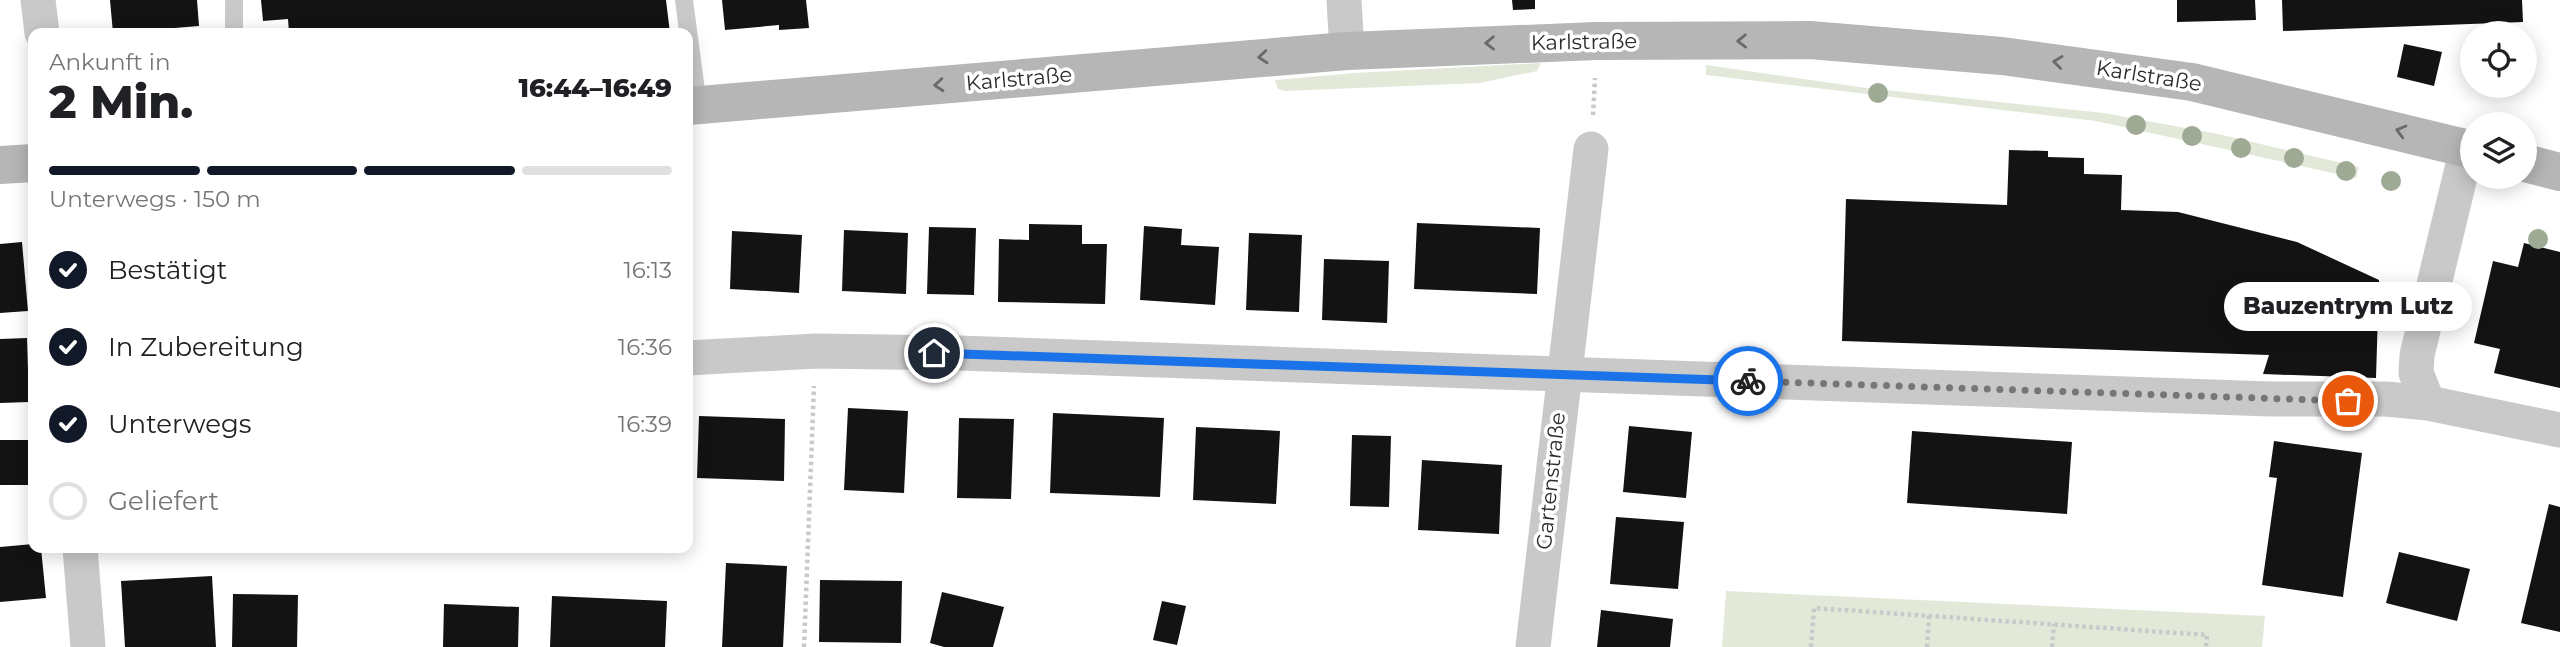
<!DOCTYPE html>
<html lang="de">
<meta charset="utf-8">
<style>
:root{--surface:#fff;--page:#f2f2f2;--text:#202124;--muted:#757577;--line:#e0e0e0;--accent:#111827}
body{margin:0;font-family:Montserrat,sans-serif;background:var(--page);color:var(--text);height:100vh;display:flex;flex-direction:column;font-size:26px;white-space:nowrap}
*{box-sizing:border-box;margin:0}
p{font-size:23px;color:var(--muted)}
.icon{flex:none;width:38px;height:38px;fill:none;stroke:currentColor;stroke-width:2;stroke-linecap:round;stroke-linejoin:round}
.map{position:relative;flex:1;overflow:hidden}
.side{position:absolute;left:28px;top:28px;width:665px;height:525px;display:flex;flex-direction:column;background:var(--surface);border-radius:14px;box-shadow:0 4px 18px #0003}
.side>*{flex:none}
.controls{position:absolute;left:2460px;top:21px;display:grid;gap:14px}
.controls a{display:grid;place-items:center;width:77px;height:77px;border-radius:50%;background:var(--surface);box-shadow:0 4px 18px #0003;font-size:35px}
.pin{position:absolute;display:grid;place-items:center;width:60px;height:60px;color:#fff;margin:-30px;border:4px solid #fff;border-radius:50%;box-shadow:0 2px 7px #0007}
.courier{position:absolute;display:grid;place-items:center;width:70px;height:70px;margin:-35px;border:5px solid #1a73e8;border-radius:50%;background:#fff;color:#222;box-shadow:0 2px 9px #0007}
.bubble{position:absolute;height:49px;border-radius:24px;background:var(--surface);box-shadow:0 4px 18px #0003;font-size:23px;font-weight:800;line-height:49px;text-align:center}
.summary em{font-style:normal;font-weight:800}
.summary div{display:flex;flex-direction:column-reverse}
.summary{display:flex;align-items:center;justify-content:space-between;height:119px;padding:0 21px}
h1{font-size:46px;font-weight:800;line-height:52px}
.bar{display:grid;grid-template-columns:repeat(4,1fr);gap:10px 7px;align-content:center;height:84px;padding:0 21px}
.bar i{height:9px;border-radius:5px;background:var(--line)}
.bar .on{background:var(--accent)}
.bar p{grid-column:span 4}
ol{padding:0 21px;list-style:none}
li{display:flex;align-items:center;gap:21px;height:77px}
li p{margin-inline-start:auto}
li .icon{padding:7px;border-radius:50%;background:var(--accent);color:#fff;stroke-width:4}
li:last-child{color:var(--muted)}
li i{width:38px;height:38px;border:4px solid var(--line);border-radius:50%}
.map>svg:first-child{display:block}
.green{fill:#e2e9d9}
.building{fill:#131313}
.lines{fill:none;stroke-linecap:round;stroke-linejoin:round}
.path{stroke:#c9c9c9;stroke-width:4.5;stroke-dasharray:3.5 3.5;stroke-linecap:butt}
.service{stroke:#c9c9c9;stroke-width:18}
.minor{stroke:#c9c9c9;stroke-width:35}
.secondary{stroke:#b6b6b6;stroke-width:38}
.tree{fill:#9eaa94}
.oneway{stroke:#6a6a6a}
.done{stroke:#767676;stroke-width:7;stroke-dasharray:0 12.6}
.route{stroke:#1a73e8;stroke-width:9}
.labels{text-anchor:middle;stroke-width:7;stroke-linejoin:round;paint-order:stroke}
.street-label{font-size:21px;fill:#2c2c2c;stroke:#fff}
</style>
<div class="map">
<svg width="2560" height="647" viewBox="0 0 2560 647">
<rect width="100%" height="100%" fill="#fff"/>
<g class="green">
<path d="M1541,63L1537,71L1480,83L1285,91L1278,89L1275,80L1355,73Z"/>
<path d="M1706,65L1866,88L2104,113L2218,134L2359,167L2356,178L2096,121L1706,75Z"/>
<path d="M1726,591L2265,616L2262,647H1722Z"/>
</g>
<g class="building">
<path d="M110,0H197L199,26L113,33Z"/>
<path d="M261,0H666L670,33H289L288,19L263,21Z"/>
<path d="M722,0H806L809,28L779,30V25L725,30Z"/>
<path d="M1512,0H1535V9L1513,10Z"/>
<path d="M2177,0H2255L2256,20L2177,22Z"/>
<path d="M2282,0H2522L2523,22L2283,31Z"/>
<path d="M2404,44L2442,52L2434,86L2397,77Z"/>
<path d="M2009,150L2048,151V157L2084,158V174L2122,175L2121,210L2178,212L2297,242L2379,280L2376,378L2263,374L2269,355L1842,341L1846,199L2007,205Z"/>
<path d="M1417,223L1540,228L1537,294L1414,289Z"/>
<path d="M1029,224L1082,225V244H1107L1105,304L998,302L999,239L1029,240Z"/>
<path d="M1144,226L1182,229L1181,245L1219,247L1215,305L1140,300Z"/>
<path d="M929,227L976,228L974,295L927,294Z"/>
<path d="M844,230L908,233L906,294L842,291Z"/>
<path d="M732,231L802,235L799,293L730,289Z"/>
<path d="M1249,233L1302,235L1299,312L1246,310Z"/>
<path d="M22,242L28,311L0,313V244Z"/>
<path d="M2524,243L2560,252V388L2494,373L2500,349L2474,343L2493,261L2518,267Z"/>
<path d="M1324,259L1389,261L1387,323L1322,320Z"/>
<path d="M27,338L29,402L0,403V339Z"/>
<path d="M848,408L908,411L904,493L844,490Z"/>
<path d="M1053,413L1164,418L1160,497L1050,493Z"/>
<path d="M699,416L785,419L784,481L697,478Z"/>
<path d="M959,418L1014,419L1011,499L957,498Z"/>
<path d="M1629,426L1692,432L1686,498L1623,492Z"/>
<path d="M1196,427L1280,431L1276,504L1193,500Z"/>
<path d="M1912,431L2072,442L2067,514L1907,503Z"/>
<path d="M1352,435L1391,436L1389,507L1350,506Z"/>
<rect x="0" y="440" width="31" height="45"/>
<path d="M2274,441L2362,453L2343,597L2262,585L2277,478L2269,477Z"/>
<path d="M1422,460L1502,465L1499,534L1418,530Z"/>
<path d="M2549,504L2560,507V632L2521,623Z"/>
<path d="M1616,517L1684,522L1678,589L1610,584Z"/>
<path d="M33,544V548H41L46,598L0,602V547Z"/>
<path d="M2399,552L2470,569L2457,621L2386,603Z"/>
<path d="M726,563L787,566L783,647H722Z"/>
<path d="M212,576L216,647H125L121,581Z"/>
<path d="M820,580L902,581L901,643L819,642Z"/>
<path d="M942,592L1004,607L993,647H944L930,643Z"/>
<path d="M233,594L298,595L297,647H232Z"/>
<path d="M552,596L667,601L665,647H550Z"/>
<path d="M1162,601L1186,606L1177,645L1153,640Z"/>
<path d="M444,604L519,607L518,647H443Z"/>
<path d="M1601,610L1673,619L1670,647H1597Z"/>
</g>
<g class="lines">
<g class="path">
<path d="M1593,115L1595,78"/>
<path d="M804,647L814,386"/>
<path d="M1811,647L1814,608L2207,635L2206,647"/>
<path d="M1927,647L1929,615"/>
<path d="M2052,647L2054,624"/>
</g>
<g class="service">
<path d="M234,0V33"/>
<path d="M684,0L698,106"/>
</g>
<g class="minor">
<path d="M38,0L42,33"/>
<path d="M1344,0L1347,51"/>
<path d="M688,358L816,351L958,353L2270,399H2386L2428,403L2560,430"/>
<path d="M2428,403L2416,373L2417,355L2467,148"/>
<path d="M80,548L88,647"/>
<path d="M1533,647L1591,149"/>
</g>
<g class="secondary">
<path d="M688,106L1347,51L1596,41L1810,40L2002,56L2192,82L2473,150"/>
<path d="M2525,163L2560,172"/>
<path d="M0,165L33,163"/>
</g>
</g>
<g class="tree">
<circle cx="1878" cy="93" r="10"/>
<circle cx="2136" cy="125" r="10"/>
<circle cx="2192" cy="136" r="10"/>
<circle cx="2241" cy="148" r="10"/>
<circle cx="2294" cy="158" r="10"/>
<circle cx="2346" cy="171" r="10"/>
<circle cx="2391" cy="181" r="10"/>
<circle cx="2538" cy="239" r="10"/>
</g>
<defs><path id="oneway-chevron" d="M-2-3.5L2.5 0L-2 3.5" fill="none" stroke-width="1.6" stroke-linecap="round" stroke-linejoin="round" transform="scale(1.75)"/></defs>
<g class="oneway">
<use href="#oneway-chevron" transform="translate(1742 41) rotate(179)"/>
<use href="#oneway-chevron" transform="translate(1490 43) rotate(179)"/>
<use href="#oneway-chevron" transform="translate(1263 57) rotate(175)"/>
<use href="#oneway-chevron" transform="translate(2058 62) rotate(-173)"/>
<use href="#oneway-chevron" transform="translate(939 85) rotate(175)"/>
<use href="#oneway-chevron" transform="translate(2401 131) rotate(-165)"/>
</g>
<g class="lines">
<path class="done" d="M1748,381L2348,401"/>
<path class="route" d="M934,353L1748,381"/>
</g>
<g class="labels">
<g class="street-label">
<text transform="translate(1584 42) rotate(-1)" y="7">Karlstraße</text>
<text transform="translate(2149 76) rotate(9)" y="7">Karlstraße</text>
<text transform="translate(1019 79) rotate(-5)" y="7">Karlstraße</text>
<text transform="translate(1551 481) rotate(-84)" y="7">Gartenstraße</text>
</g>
</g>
</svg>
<div class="controls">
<a><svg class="icon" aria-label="locate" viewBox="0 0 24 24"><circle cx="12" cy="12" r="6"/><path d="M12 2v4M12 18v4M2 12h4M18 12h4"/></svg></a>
<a><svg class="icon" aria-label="layers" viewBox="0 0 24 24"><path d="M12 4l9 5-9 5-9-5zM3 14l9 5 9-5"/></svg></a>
</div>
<div class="pin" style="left:2348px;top:401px;background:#ea580c"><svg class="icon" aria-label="bag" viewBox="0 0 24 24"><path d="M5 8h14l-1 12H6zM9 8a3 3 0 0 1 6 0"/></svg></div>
<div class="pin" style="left:934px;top:353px;background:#1f2937"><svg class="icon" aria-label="home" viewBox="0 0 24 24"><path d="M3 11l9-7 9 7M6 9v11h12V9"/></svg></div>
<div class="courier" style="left:1748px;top:381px"><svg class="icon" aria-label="bike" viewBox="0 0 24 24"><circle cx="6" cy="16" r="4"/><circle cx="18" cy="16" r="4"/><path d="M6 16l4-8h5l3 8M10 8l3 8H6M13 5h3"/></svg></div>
<div class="bubble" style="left:2224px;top:282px;width:248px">Bauzentrym Lutz</div>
<section class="side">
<div class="summary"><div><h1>2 Min.</h1><p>Ankunft in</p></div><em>16:44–16:49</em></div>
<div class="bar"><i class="on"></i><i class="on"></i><i class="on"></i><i></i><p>Unterwegs · 150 m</p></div>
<ol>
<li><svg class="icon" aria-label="check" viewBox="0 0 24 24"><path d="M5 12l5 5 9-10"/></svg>Bestätigt<p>16:13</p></li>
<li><svg class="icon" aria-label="check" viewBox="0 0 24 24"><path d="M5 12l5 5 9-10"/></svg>In Zubereitung<p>16:36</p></li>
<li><svg class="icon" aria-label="check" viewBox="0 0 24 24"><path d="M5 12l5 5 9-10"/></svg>Unterwegs<p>16:39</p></li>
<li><i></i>Geliefert</li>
</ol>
</section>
</div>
